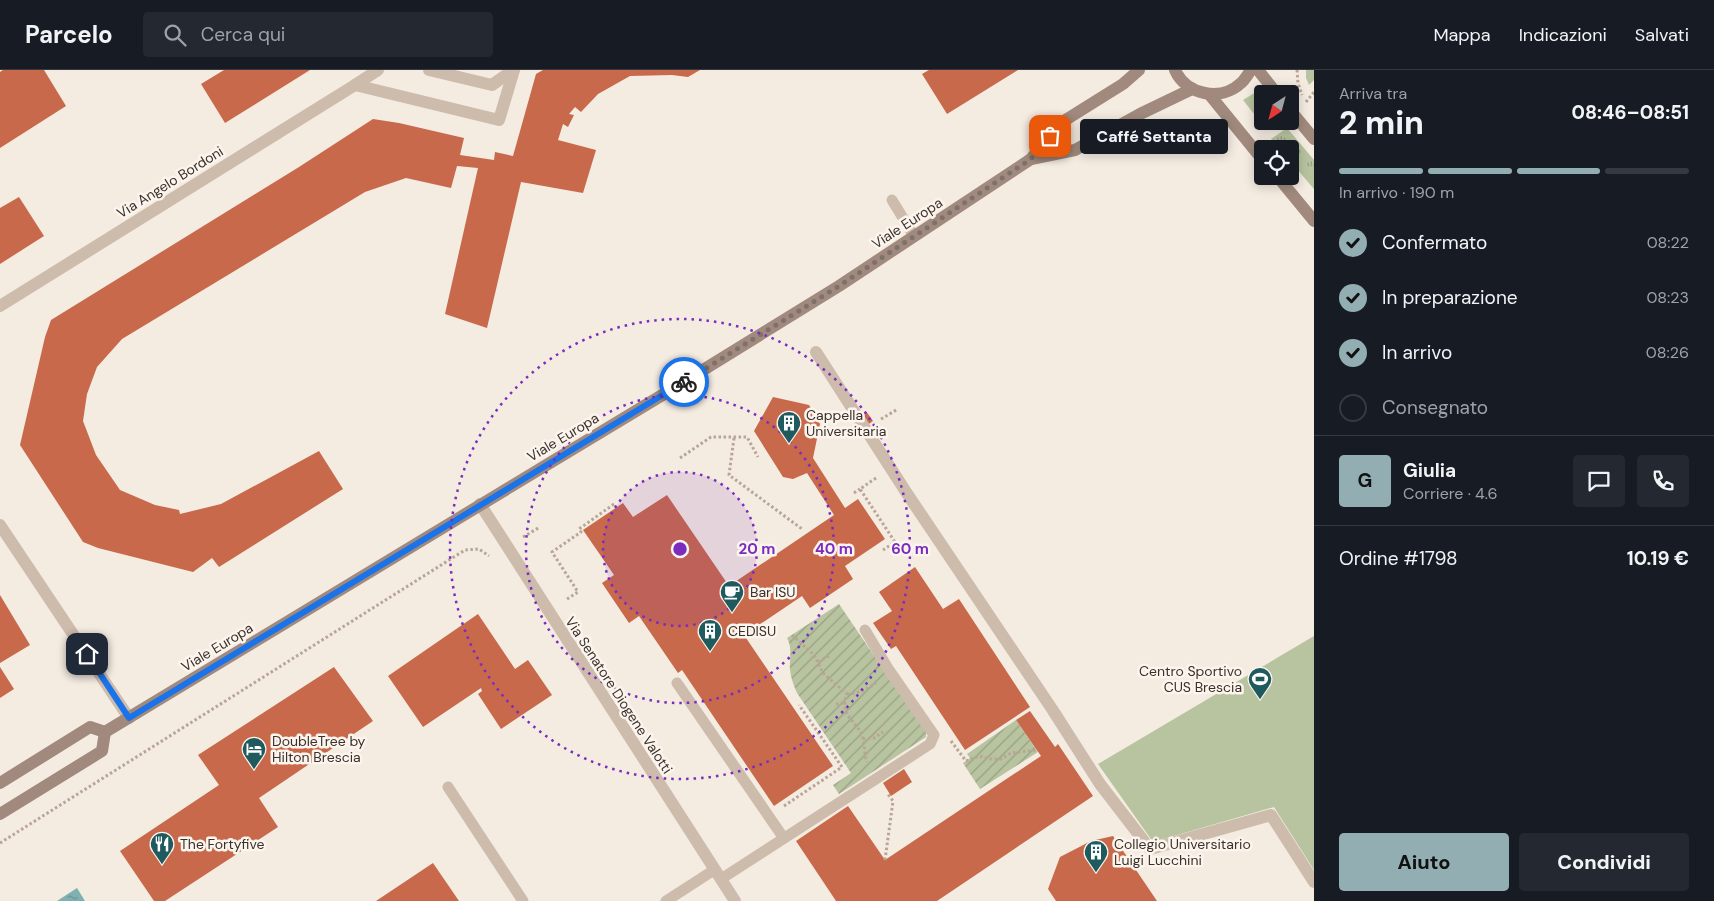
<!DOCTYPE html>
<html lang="it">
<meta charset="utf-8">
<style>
:root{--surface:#171b24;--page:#242831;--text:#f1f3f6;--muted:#9ea1a6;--line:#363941;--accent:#92aeb2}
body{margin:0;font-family:"DM Sans",sans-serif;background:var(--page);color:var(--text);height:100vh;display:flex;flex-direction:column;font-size:19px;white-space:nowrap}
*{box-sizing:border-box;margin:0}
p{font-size:16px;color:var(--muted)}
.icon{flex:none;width:28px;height:28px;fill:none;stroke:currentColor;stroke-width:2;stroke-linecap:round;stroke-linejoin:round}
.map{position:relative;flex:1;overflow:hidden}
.details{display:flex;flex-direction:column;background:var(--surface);width:400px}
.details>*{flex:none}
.needle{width:32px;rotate:216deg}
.tools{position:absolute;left:1254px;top:15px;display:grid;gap:10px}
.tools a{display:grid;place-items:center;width:45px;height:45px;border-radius:5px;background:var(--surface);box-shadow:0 2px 12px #0003;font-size:25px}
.pin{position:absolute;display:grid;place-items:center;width:42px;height:42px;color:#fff;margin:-21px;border-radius:10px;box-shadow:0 2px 8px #0006}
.courier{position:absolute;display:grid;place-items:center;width:50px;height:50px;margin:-25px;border:4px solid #1a73e8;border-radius:50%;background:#fff;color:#222;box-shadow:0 1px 6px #0007}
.bubble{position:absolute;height:35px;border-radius:5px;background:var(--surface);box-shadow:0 2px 12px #0003;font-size:16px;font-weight:800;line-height:35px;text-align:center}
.headline em{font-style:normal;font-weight:800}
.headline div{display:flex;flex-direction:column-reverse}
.headline{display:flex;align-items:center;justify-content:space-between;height:85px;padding:0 25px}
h1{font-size:32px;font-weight:800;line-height:38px}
.bar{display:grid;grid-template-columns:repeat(4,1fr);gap:8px 5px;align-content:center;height:60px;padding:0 25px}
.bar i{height:6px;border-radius:4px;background:var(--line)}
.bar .active{background:var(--accent)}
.bar p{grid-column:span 4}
.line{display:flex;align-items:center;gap:12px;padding:0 25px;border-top:1px solid var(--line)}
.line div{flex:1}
.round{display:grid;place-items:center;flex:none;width:52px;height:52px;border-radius:5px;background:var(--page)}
ol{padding:0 25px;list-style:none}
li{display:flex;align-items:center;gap:15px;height:55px}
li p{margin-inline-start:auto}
li .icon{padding:5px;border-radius:50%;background:var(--accent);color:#111;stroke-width:4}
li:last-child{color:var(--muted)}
li i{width:28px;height:28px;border:2px solid var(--line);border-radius:50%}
.cta{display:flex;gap:10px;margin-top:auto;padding:10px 25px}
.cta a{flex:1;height:58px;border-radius:5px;background:var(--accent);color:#111;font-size:20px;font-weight:800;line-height:58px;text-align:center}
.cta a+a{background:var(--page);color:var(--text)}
header{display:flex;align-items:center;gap:30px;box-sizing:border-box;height:70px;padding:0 25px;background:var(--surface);border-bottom:1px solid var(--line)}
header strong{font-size:24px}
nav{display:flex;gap:28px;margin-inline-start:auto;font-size:18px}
.search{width:350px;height:45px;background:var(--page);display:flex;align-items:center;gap:12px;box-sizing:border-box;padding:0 18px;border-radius:5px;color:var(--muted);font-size:19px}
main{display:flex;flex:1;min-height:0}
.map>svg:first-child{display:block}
.grass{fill:url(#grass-tufts)}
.garden{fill:url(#garden-furrows)}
.pitch{fill:#b8c4a0}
.water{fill:url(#water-ripples)}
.building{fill:#c8694b}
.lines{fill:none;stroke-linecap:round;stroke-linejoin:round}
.path{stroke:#b9a596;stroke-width:3;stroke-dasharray:2.5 2.5;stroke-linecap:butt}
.lane{stroke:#cdbbac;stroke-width:11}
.street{stroke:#cdbbac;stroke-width:12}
.secondary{stroke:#a18a7d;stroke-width:12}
.done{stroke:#7c716b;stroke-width:5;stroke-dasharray:0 9}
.route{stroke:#1a73e8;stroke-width:6}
.ring{fill:none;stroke:#7b2cbf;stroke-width:2.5;stroke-dasharray:2.5 5}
.labels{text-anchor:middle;stroke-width:5;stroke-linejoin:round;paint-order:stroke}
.street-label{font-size:14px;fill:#3b302b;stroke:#fbf5ee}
.poi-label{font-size:14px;fill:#3b302b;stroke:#fbf5ee;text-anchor:start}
.centre{fill:#7b2cbf;stroke:#fbf5ee;stroke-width:2.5}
.ring-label{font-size:15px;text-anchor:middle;font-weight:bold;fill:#7b2cbf;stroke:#fbf5ee;stroke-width:5;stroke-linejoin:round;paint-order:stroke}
</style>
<header>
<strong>Parcelo</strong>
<div class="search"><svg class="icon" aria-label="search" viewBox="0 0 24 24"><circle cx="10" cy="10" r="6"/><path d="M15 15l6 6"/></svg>Cerca qui</div>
<nav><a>Mappa</a><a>Indicazioni</a><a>Salvati</a></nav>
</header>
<main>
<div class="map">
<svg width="1314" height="831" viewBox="0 0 1314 831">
<defs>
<pattern id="grass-tufts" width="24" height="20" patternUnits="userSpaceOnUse" patternTransform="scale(1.25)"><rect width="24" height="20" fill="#b8c4a0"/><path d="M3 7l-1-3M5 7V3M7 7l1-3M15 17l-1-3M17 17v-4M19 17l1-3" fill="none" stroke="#97a083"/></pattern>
<pattern id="garden-furrows" width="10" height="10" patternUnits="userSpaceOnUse" patternTransform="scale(1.25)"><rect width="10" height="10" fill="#b8c4a0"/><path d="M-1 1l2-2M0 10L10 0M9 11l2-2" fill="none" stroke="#97a083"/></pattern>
<pattern id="water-ripples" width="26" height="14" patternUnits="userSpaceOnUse" patternTransform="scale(1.25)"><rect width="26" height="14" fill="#7fb0b2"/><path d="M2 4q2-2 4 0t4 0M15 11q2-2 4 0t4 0" fill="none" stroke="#699091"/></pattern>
</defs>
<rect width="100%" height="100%" fill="#f4ebe1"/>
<g class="grass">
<path d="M1306,0H1314V10L1309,15L1306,8Z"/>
<path d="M1261,19L1264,24H1262V46L1258,49L1243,30Z"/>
<path d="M1287,58L1314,90V119L1290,91V79H1280L1271,69Z"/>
</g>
<g class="garden">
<path d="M839,534L926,662V667L839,724L833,715L851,703L797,623C794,616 791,609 790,600C789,589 793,579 787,568Z"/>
<path d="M1016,650L1038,682L980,719L963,693L970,688L967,684Z"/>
</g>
<path class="pitch" d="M1314,566V800L1274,737L1153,772L1098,694Z"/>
<path class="water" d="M77,818L85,831H57Z"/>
<g class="building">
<path d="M3,0H44L66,36L0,78V2Z"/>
<path d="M224,0H310L225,53L201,14Z"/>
<path d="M543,0H700L688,7L672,5L630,6L598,24L581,42L575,37L569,44L574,45L568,57L563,54L558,70L596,80L583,123L521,112L487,258L445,244L478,98L457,96L451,118L406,108L365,122L122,269L97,297L87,324L83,351L96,385L120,420L155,435L179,440L180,444L221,434L319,381L343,419L219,497L212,488L193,502L98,478L83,472L20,375L45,267L51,250L299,97L373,49L399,53L464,68L460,85L494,90L495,82L513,86L536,4Z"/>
<path d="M929,0H1018L947,44L922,4Z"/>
<path d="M19,127L44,166L0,194V138Z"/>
<path d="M773,327L809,335L820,354L813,388L845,438L858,429L885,469L845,496L853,509L810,538L802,526L744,565L833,696L774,736L682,600L678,603L639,546L629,553L602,513L614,505L583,460L623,433L633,447L667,425L729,516L834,445L807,403L793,409L783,407L754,361Z"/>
<path d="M866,341L873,351L866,356L859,346Z"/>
<path d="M915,497L943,539L959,529L1030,637L965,680L896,576L891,579L873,553L892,541L879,522Z"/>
<path d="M0,525L30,575L0,593Z"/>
<path d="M478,544L515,599L528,590L552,625L501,659L478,624L482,621L481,618L423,657L388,606Z"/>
<path d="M0,597L14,619L0,628Z"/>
<path d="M334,597L373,651L259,728L278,757L165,831H154L120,781L219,715L198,685Z"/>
<path d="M1030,641L1055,677L1058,674L1093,726L937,831H836L796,771L848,736L885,790L1041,686L1016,650Z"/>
<path d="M904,699L912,712L891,726L883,713Z"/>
<path d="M1113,766L1157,831H1056L1048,819L1060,787L1091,771Z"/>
<path d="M433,793L459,831H376Z"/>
</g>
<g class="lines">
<g class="path">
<path d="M1297,0L1298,13L1302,25"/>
<path d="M1306,32L1314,22"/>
<path d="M881,349L898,339"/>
<path d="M734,368L729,405L802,459"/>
<path d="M680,388L711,367H747L758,387"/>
<path d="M876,408L860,419L895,472L883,480"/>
<path d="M854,423L860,419"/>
<path d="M523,467L540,457"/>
<path d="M567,529L578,522L552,482L581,462L579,459L614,434"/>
<path d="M792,565L814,585L823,603L847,624C838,648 858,649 863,669C865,677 864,684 867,692"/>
<path d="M818,592L829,586"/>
<path d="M847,624C859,623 866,620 876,613"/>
<path d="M836,634L843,633"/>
<path d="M863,669L874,668L883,662"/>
<path d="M951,671L966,691L979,686L989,689H1001L1011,683L1037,680"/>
<path d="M784,736L842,697L799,635"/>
<path d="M0,773L465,480L479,479L489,486"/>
<path d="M885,790L893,731L887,723"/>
</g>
<g class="lane">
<path d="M892,130L914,166"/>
<path d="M677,613L783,767"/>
<path d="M448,717L523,831"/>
<path d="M721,809L930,674L934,665L889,600L865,560"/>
<path d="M666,831L714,800"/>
</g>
<g class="street">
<path d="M429,0L492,15L513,0"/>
<path d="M355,15L378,0"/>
<path d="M0,236L355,15L499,50L514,0"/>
<path d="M816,282L906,422L1052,639L1100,714L1150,779L1271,745L1314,812"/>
<path d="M480,434L735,831"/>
<path d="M0,455L129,648"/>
</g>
<g class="secondary">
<path d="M1175,0C1186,25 1221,32 1241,13C1245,10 1248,4 1251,0"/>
<path d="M1258,0L1277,24"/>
<path d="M1209,24L1262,89"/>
<path d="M1290,40L1314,69"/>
<path d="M1031,89L1075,80L1140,44L1192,19"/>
<path d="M1277,106L1314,151"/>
<path d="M0,713L90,657L105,662"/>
<path d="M0,744L102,681L105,662L669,321L839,216L1031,89L1059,54L1123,14L1139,0"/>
</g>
</g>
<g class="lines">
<path class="done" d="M684,312L839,216L1031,89L1050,66"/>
<path class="route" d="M87,584L129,648L684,312"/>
</g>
<circle cx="680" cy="479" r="77" fill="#7b2cbf" fill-opacity=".12"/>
<g class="ring">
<circle cx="680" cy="479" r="77"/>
<circle cx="680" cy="479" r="154"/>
<circle cx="680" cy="479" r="230"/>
</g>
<defs>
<g id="building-pin" transform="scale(1.25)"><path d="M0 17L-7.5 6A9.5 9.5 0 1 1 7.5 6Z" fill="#1f5a5e" stroke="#fbf5ee"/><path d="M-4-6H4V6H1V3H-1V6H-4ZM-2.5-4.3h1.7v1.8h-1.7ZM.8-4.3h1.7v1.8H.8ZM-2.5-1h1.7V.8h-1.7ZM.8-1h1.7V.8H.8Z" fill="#fff"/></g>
<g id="cafe-pin" transform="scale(1.25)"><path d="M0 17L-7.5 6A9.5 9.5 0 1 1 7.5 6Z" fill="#1f5a5e" stroke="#fbf5ee"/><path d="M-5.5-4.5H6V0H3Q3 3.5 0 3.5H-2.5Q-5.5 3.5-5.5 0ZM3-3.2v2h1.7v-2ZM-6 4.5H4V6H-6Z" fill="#fff"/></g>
<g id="stadium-pin" transform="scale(1.25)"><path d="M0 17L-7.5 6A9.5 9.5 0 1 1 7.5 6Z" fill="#1f5a5e" stroke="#fbf5ee"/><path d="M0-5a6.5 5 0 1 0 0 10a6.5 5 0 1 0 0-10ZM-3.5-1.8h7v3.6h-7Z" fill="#fff"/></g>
<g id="hotel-pin" transform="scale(1.25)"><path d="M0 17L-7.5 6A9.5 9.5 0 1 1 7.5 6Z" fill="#1f5a5e" stroke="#fbf5ee"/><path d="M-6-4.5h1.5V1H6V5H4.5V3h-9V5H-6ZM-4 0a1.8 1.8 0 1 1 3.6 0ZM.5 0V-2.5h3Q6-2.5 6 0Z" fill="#fff"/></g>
<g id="restaurant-pin" transform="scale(1.25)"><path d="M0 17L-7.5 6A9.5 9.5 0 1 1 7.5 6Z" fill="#1f5a5e" stroke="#fbf5ee"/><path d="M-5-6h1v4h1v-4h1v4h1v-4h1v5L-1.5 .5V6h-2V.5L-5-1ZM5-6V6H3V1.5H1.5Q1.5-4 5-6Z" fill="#fff"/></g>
</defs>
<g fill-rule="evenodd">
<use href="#building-pin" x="789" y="353"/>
<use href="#cafe-pin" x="732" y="522"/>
<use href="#building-pin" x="710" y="561"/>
<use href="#stadium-pin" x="1260" y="609"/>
<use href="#hotel-pin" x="254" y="679"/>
<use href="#restaurant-pin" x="162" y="774"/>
<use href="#building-pin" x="1096" y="782"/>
</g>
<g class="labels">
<g class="street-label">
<text transform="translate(170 112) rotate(-32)" y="5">Via Angelo Bordoni</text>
<text transform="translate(907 153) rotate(-33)" y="5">Viale Europa</text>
<text transform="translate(563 367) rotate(-31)" y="5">Viale Europa</text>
<text transform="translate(217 577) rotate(-31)" y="5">Viale Europa</text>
<text transform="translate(619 625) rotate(57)" y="5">Via Senatore Diogene Valotti</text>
</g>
<g class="poi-label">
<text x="806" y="350">Cappella<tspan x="806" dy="16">Universitaria</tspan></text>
<text x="750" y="527">Bar ISU</text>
<text x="728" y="566">CEDISU</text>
<text x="1242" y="606" text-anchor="end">Centro Sportivo<tspan x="1242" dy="16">CUS Brescia</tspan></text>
<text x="272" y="676">DoubleTree by<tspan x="272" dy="16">Hilton Brescia</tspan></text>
<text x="180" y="779">The Fortyfive</text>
<text x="1114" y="779">Collegio Universitario<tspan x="1114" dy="16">Luigi Lucchini</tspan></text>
</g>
</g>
<circle cx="680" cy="479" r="8" class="centre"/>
<g class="ring-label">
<text x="757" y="484">20 m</text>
<text x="834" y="484">40 m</text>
<text x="910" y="484">60 m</text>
</g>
</svg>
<div class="tools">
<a><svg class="needle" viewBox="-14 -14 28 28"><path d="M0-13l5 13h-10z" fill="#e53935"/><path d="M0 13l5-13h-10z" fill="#9ea1a6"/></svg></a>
<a><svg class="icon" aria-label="locate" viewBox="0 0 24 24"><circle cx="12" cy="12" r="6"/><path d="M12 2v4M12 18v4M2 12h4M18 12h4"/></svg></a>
</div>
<div class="pin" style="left:1050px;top:66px;background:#ea580c"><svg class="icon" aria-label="bag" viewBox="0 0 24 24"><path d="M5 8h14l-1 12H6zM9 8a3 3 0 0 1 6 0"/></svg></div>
<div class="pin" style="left:87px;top:584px;background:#1f2937"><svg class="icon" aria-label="home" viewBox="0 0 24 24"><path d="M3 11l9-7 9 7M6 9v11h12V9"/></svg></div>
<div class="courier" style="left:684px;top:312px"><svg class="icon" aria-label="bike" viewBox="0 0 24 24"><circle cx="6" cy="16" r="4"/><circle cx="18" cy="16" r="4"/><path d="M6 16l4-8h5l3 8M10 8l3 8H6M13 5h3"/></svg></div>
<div class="bubble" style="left:1080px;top:49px;width:148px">Caffé Settanta</div>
</div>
<section class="details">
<div class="headline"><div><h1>2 min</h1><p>Arriva tra</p></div><em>08:46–08:51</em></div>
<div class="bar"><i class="active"></i><i class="active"></i><i class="active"></i><i></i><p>In arrivo · 190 m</p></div>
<ol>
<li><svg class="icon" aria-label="check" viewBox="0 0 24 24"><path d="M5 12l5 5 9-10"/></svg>Confermato<p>08:22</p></li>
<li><svg class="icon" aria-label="check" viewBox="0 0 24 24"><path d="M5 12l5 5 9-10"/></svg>In preparazione<p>08:23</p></li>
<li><svg class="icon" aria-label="check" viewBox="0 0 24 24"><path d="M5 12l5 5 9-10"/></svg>In arrivo<p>08:26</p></li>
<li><i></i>Consegnato</li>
</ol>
<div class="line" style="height:90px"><b class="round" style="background:var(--accent);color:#111">G</b><div><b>Giulia</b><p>Corriere · 4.6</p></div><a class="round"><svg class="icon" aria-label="chat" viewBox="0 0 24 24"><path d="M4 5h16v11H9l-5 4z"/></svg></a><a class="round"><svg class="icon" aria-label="phone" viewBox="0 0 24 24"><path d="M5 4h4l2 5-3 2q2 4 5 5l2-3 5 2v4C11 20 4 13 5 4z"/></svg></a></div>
<div class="line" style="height:65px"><div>Ordine #1798</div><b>10.19 €</b></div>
<div class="cta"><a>Aiuto</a><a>Condividi</a></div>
</section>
</main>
